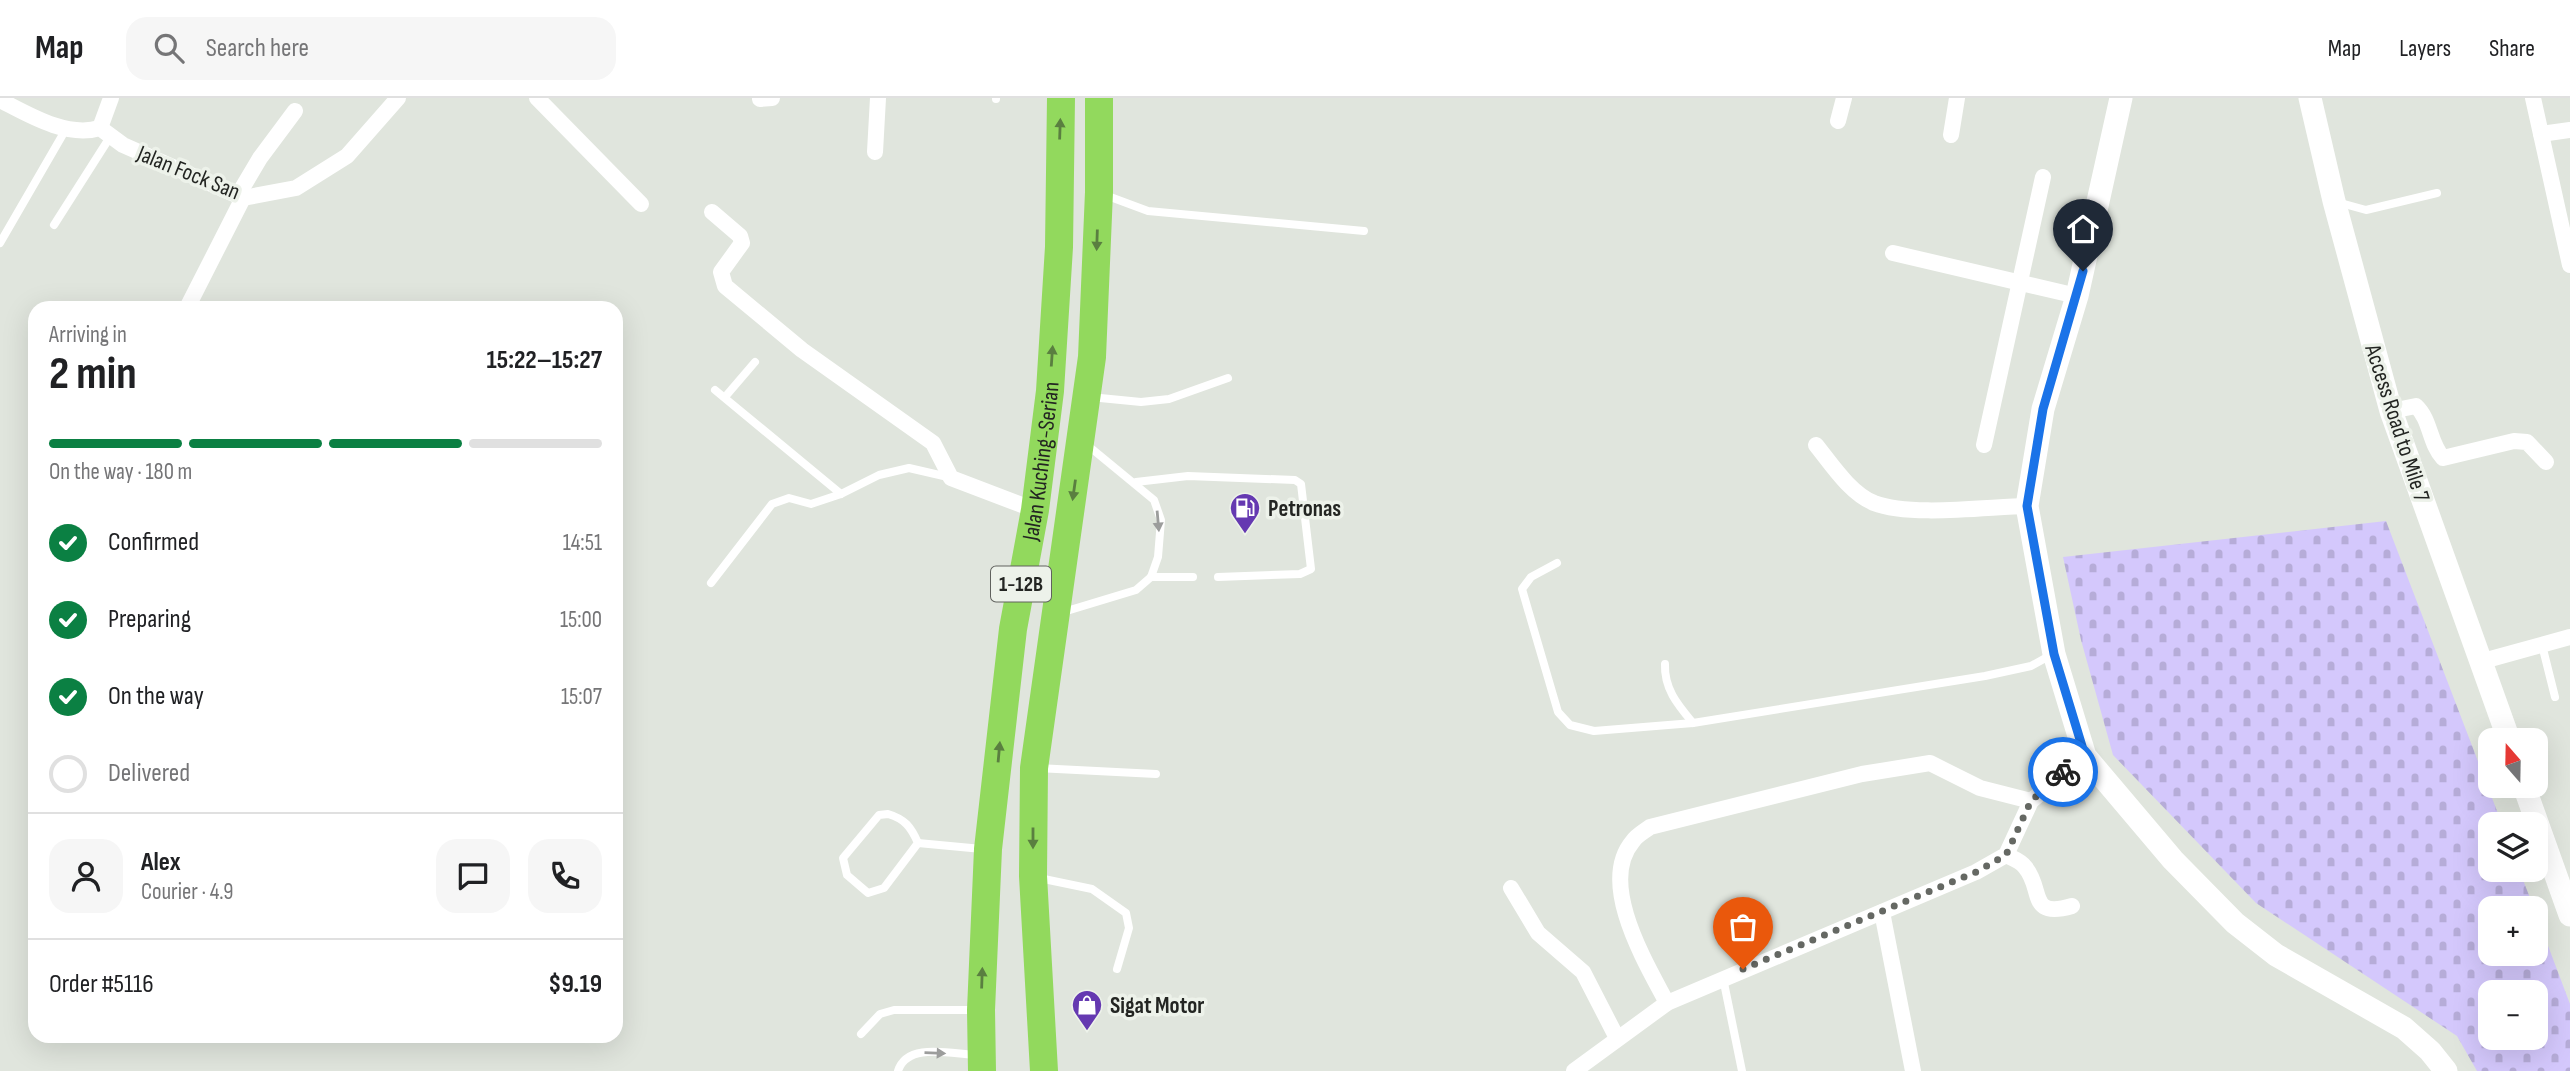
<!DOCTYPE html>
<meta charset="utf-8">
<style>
:root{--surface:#fff;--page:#f6f6f6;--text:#202124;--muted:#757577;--line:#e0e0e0;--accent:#0b8043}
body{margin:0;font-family:"Sofia Sans Condensed",sans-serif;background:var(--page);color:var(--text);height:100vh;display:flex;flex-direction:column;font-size:26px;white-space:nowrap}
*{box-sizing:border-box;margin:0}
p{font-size:23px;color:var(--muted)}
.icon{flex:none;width:38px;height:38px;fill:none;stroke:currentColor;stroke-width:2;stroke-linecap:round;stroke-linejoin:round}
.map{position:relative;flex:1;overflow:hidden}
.details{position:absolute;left:28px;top:203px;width:595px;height:742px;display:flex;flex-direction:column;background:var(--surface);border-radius:21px;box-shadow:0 7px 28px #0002}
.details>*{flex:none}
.needle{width:46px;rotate:340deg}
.controls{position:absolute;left:2478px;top:630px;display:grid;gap:14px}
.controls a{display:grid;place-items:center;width:70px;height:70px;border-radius:14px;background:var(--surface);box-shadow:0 7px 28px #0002;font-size:35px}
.pin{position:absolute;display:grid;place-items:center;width:60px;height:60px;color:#fff;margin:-72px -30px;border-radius:50% 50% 50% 0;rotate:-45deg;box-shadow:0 0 7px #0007}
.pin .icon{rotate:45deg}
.courier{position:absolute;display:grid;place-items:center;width:70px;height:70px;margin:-35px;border:5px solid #1a73e8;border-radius:50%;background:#fff;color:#222;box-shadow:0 2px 9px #0007}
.overview em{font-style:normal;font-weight:700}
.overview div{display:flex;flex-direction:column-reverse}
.overview{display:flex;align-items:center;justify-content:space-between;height:119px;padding:0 21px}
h1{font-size:46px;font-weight:700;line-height:52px}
.bar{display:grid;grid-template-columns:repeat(4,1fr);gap:10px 7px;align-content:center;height:84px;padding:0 21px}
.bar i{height:9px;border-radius:5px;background:var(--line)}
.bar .active{background:var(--accent)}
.bar p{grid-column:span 4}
.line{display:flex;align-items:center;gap:18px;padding:0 21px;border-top:2px solid var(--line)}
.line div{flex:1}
.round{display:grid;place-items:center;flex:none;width:74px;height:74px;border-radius:21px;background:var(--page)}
ol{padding:0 21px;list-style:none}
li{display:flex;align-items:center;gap:21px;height:77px}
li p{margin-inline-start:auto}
li .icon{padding:7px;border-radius:50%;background:var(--accent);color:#fff;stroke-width:4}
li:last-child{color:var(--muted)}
li i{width:38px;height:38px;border:4px solid var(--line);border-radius:50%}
header{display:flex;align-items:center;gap:42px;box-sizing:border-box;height:98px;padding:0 35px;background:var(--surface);border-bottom:2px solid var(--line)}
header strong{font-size:33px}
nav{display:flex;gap:38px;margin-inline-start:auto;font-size:24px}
.search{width:490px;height:63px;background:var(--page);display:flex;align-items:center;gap:18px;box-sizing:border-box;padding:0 24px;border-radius:21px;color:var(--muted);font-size:26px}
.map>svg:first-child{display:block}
.cemetery{fill:url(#cemetery-stones);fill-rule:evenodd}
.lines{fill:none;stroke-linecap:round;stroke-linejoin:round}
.lane{stroke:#fff;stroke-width:8}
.street{stroke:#fff;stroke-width:16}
.secondary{stroke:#fff;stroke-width:23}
.highway{stroke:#92d95d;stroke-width:28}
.oneway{fill:#5a7f40}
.oneway2{fill:#9c9d9c}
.done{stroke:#656863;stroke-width:7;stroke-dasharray:0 12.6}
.route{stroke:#1a73e8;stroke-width:9}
.labels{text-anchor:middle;stroke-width:7;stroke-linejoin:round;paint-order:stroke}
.shield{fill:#edf2ea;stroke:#60625e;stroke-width:2}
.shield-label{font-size:21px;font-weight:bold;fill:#232522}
.street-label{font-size:23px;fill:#232522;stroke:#edf2ea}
.poi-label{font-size:23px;font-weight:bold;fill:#232522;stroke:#edf2ea;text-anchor:start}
</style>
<header>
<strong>Map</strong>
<div class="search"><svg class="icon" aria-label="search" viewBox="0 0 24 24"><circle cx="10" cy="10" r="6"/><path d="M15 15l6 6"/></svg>Search here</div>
<nav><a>Map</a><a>Layers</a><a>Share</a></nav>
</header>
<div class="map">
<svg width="2570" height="973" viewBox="0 0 2570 973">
<defs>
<pattern id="cemetery-stones" width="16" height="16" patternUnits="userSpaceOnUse" patternTransform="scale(1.75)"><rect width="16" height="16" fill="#d4c8fc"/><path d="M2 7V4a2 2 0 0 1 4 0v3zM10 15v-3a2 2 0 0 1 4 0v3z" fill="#b6acd8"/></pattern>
</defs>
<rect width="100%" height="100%" fill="#e0e5dd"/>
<path class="cemetery" d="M2386,423L2502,726H2490V772H2519L2534,810H2490V856H2536V816L2570,906V973H2477L2457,938L2256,805L2113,657L2081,542L2063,459ZM2490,894H2536V940H2490Z"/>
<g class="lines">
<g class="lane">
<path d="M996,1V0"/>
<path d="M1105,97L1148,113L1364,133"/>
<path d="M2337,104L2366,112L2437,95"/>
<path d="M54,127L110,39"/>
<path d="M0,145L66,31"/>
<path d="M715,292L841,396"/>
<path d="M725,299L755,264"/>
<path d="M1090,299L1141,304L1169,301L1228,280"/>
<path d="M1136,384L1188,378L1295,382L1301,386L1311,471L1300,476L1218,479"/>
<path d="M1557,465L1531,479L1522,491L1558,614L1570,627L1594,633L1693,625L1985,578L2031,568L2051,557"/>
<path d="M1151,479H1193"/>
<path d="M711,485L772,406L789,400L811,406L841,396L879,377L909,370L948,379"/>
<path d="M1060,515L1136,492L1151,479L1158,459L1161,422L1154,402L1086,346"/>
<path d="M2542,547L2555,599"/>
<path d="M1665,566C1664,591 1678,607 1693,625"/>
<path d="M1037,670L1156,676"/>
<path d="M888,716C905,721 911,729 918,745L884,790L868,795L847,777L843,760L879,717Z"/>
<path d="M918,745L982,751"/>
<path d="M1039,780L1092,791L1126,815L1129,830L1117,871"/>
<path d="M1723,880L1742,973"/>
<path d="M861,936L880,916L894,912H975"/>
<path d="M898,973C907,944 951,956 976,957"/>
</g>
<g class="street">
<path d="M537,0L641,106"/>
<path d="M2533,0L2570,167"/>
<path d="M760,1L772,0"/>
<path d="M0,2C29,17 67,40 100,30L123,47L243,100L296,90L347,58L398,0"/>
<path d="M1838,23L1844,0"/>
<path d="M100,30L111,0"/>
<path d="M2541,36L2570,32"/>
<path d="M1951,37L1957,0"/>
<path d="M875,54L878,0"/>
<path d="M238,97L260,60L295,13"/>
<path d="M712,114L740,138L742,145L721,174L725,188L802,252L933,345L951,380L1035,412"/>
<path d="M1893,155L2077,198"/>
<path d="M187,210L243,100"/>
<path d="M2391,313L2416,308C2431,322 2429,345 2443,360L2514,343L2527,344L2546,364"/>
<path d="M1816,347C1832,367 1850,395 1874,405C1910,419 1986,409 2027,408"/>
<path d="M1984,347L2043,79"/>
<path d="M2483,563L2570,539"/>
<path d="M2006,757C2012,760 2021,763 2025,769C2044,791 2027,821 2072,808"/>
<path d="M1511,790L1538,835L1583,874L1617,940"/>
<path d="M1882,814L1913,973"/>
<path d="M1667,905C1646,865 1597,785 1633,743C1637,737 1645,733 1650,729L1862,676L1930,665L1980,690L2031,703"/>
<path d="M1574,973L1667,905L1976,774L2006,757L2031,703L2085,658"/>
</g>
<g class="secondary">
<path d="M2121,0L2077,198L2043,311L2027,408L2054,556L2085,658L2173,762L2235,825L2276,857L2404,930L2430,953L2446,973"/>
<path d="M2310,0L2334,103L2391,313L2509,642"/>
<path d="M2524,688L2570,817"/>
</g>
<g class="highway">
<path id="s1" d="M982,973L981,912L988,751L1013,531L1035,412L1050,293L1059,149L1061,0"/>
<path d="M1044,973L1033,778L1034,670L1092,259L1099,94V0"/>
</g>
</g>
<defs><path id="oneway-solid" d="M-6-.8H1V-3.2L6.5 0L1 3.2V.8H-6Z" transform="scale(1.75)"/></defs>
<g class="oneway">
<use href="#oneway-solid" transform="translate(1060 31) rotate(-88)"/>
<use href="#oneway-solid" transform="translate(1097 142) rotate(92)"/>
<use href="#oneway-solid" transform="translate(1052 258) rotate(-86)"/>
<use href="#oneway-solid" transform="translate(1074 392) rotate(98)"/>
<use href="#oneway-solid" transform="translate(999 654) rotate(-85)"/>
<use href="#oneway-solid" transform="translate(1033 740) rotate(90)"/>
<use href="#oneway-solid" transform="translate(982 880) rotate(-88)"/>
</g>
<g class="oneway2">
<use href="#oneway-solid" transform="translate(1158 423) rotate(85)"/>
<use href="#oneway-solid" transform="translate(935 955) rotate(2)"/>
</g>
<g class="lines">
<path class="done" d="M1743,871L1976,774L2006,757L2031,703L2063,674"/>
<path class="route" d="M2063,674L2085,658L2054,556L2027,408L2043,311L2083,173"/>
</g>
<defs>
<g id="fuel-pin" transform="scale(1.575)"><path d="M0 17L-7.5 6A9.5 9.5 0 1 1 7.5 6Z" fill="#6539b1" stroke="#edf2ea"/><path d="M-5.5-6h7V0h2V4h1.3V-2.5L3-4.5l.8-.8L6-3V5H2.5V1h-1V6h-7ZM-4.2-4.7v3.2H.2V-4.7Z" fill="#fff"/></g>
<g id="shop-pin" transform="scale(1.575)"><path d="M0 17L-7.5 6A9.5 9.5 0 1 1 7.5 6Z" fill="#6539b1" stroke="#edf2ea"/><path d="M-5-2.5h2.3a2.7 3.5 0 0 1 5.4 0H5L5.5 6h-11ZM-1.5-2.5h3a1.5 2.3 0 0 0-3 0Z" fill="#fff"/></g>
</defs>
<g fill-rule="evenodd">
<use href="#fuel-pin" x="1245" y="410"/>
<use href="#shop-pin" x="1087" y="907"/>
</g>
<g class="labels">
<rect class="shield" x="991" y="468.5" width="60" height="35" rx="5"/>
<g class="shield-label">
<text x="1021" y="493">1-12B</text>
</g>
<g class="street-label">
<text transform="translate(189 74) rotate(22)" y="8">Jalan Fock San</text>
<text transform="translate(2398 325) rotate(72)" y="8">Access Road to Mile 7</text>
<text dy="8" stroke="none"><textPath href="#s1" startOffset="614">Jalan Kuching-Serian</textPath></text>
</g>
<g class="poi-label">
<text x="1268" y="418">Petronas</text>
<text x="1110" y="915">Sigat Motor</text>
</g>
</g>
</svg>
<div class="controls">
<a><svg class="needle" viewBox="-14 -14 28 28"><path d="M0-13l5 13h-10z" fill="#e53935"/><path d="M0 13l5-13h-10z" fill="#757577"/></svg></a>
<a><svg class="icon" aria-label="layers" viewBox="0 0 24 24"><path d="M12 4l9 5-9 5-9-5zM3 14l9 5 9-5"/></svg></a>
<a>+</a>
<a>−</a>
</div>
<div class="pin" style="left:1743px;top:871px;background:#ea580c"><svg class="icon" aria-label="bag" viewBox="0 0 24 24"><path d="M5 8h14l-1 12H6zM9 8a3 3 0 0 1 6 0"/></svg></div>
<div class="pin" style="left:2083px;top:173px;background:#1f2937"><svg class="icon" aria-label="home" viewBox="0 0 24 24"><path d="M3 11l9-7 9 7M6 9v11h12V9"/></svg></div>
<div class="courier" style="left:2063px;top:674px"><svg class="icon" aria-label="bike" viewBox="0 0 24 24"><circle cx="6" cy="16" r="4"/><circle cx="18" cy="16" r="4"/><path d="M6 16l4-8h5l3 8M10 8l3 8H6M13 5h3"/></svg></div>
<section class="details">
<div class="overview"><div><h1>2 min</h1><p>Arriving in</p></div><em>15:22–15:27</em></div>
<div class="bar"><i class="active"></i><i class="active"></i><i class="active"></i><i></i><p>On the way · 180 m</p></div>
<ol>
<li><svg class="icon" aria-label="check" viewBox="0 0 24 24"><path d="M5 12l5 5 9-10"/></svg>Confirmed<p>14:51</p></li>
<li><svg class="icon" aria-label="check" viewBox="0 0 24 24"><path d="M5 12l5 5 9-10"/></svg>Preparing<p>15:00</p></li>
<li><svg class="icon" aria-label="check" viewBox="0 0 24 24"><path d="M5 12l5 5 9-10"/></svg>On the way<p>15:07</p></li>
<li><i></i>Delivered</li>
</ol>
<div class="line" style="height:126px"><a class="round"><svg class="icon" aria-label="person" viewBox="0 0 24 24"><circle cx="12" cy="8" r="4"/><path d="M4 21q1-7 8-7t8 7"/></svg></a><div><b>Alex</b><p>Courier · 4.9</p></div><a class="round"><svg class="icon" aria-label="chat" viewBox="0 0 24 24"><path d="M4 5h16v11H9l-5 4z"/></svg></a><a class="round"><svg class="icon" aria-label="phone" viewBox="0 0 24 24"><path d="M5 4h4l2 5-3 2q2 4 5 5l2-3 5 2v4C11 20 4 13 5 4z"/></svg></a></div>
<div class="line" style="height:91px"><div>Order #5116</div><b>$9.19</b></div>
</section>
</div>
